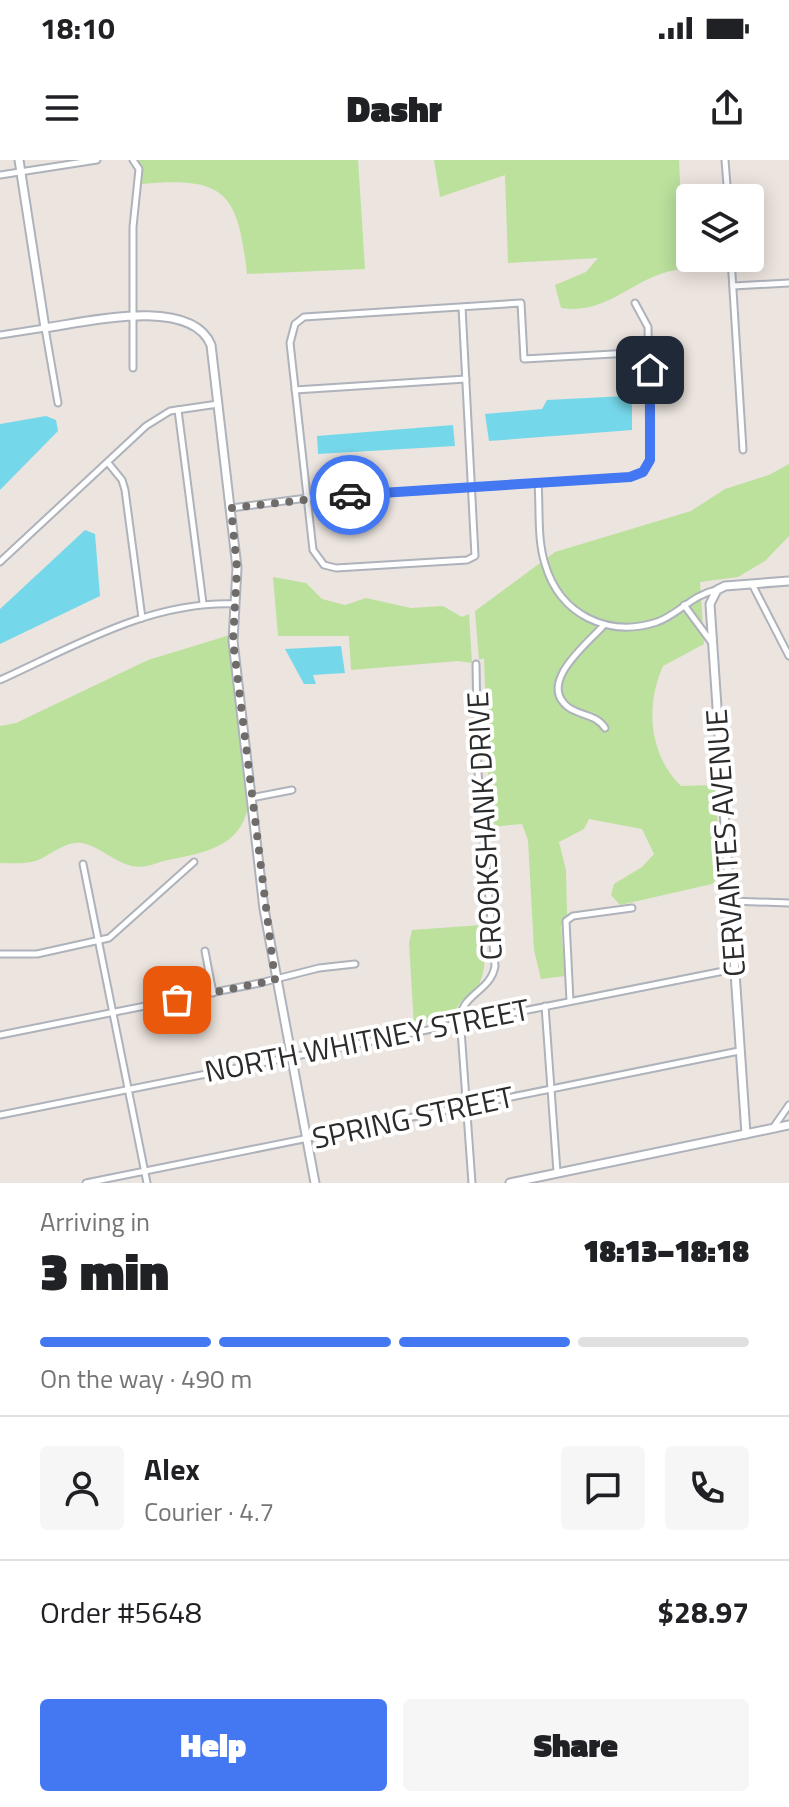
<!DOCTYPE html>
<meta charset="utf-8">
<style>
:root{--surface:#fff;--page:#f6f6f6;--text:#202124;--muted:#757577;--line:#e0e0e0;--accent:#4478f3}
body{margin:0;font-family:"Titillium Web",sans-serif;background:var(--page);color:var(--text);height:100vh;display:flex;flex-direction:column;font-size:30px;white-space:nowrap}
*{box-sizing:border-box;margin:0}
p{font-size:26px;color:var(--muted)}
.icon{flex:none;width:44px;height:44px;fill:none;stroke:currentColor;stroke-width:2;stroke-linecap:round;stroke-linejoin:round}
.map{position:relative;height:1023px;overflow:hidden}
.side{display:flex;flex-direction:column;background:var(--surface);flex:1}
.side>*{flex:none}
.fabs{position:absolute;left:676px;top:24px;display:grid;gap:16px}
.fabs a{display:grid;place-items:center;width:88px;height:88px;border-radius:8px;background:var(--surface);box-shadow:0 4px 20px #0003;font-size:40px}
.pin{position:absolute;display:grid;place-items:center;width:68px;height:68px;color:#fff;margin:-34px;border-radius:16px;box-shadow:0 4px 12px #0006}
.courier{position:absolute;display:grid;place-items:center;width:80px;height:80px;margin:-40px;border:6px solid #4478f3;border-radius:50%;background:#fff;color:#222;box-shadow:0 2px 10px #0007}
.headline em{font-style:normal;font-weight:800}
.headline div{display:flex;flex-direction:column-reverse}
.headline{display:flex;align-items:center;justify-content:space-between;height:136px;padding:0 40px}
h1{font-size:52px;font-weight:800;line-height:60px}
.bar{display:grid;grid-template-columns:repeat(4,1fr);gap:12px 8px;align-content:center;height:96px;padding:0 40px}
.bar i{height:10px;border-radius:6px;background:var(--line)}
.bar .on{background:var(--accent)}
.bar p{grid-column:span 4}
.line{display:flex;align-items:center;gap:20px;padding:0 40px;border-top:2px solid var(--line)}
.line div{flex:1}
.round{display:grid;place-items:center;flex:none;width:84px;height:84px;border-radius:8px;background:var(--page)}
.primary-button{display:flex;gap:16px;margin-top:auto;padding:16px 40px}
.primary-button a{flex:1;height:92px;border-radius:8px;background:var(--accent);color:#fff;font-size:32px;font-weight:800;line-height:92px;text-align:center}
.primary-button a+a{background:var(--page);color:var(--text)}
.status{display:flex;justify-content:space-between;align-items:center;height:56px;padding:0 40px;background:var(--surface);direction:ltr}
.status svg{height:22px;fill:currentColor}
header{display:flex;justify-content:space-between;align-items:center;height:104px;padding:0 40px;background:var(--surface);font-size:36px;font-weight:800}
.map>svg:first-child{display:block}
.green{fill:#bbe19d}
.water{fill:#75d8ea}
.lines{fill:none;stroke-linecap:round;stroke-linejoin:round}
.street-casing{stroke:#aeb2bb;stroke-width:9}
.secondary-casing{stroke:#aeb2bb;stroke-width:11}
.street{stroke:#fff;stroke-width:5}
.secondary{stroke:#fff;stroke-width:7}
.done{stroke:#6f6c6a;stroke-width:8;stroke-dasharray:0 14.4}
.route{stroke:#4478f3;stroke-width:10}
.labels{text-anchor:middle;stroke-width:8;stroke-linejoin:round;paint-order:stroke}
.street-label{font-size:30px;fill:#2b2b2b;stroke:#fff}
</style>
<div class="status"><b>18:10</b><svg viewBox="0 0 49 12"><path d="M0 12V9h3v3zM5 12V6h3v6zM10 12V3h3v9zM15 12V0h3v12zM26 1h20v11H26zM47 4h2v5h-2z"/></svg></div>
<header><svg class="icon" aria-label="menu" viewBox="0 0 24 24"><path d="M4 6h16M4 12h16M4 18h16"/></svg>Dashr<svg class="icon" aria-label="share" viewBox="0 0 24 24"><path d="M12 15V3M7 8l5-5 5 5M5 13v7h14v-7"/></svg></header>
<div class="map">
<svg width="789" height="1023" viewBox="0 0 789 1023">
<rect width="100%" height="100%" fill="#ece4de"/>
<g class="green">
<path d="M139,0H358L365,109L247,114C238,32 225,16 141,24Z"/>
<path d="M434,0H679L684,109C636,112 611,156 561,148L555,125L586,112L598,98L508,103L505,15L440,37Z"/>
<path d="M789,304V376L765,401L738,417L700,422L704,484L663,506C645,546 649,595 681,626L715,625L721,714L712,724L620,745L611,735L614,724L642,707L654,694L642,669L589,659L584,669L559,682L566,710L567,755L561,766L565,816L541,819L534,790L528,680L522,664L490,667L484,498L479,500L475,451L555,392L691,351L725,329L769,315Z"/>
<path d="M273,417L306,423L322,439L345,445L366,438L411,448L443,446L462,457L469,454L472,503L458,501L351,510L349,476H278Z"/>
<path d="M230,475L248,647C240,688 202,693 168,700C154,703 147,709 132,706C114,702 99,686 82,683C63,680 48,699 31,702C21,704 10,703 0,703V566L16,563L148,500Z"/>
<path d="M482,765C484,783 488,804 480,822C474,837 457,836 455,856L414,865L409,783L412,770Z"/>
</g>
<g class="water">
<path d="M626,236L632,237V270L489,281L485,254L542,249L547,240Z"/>
<path d="M46,256L56,260L58,271L0,330V264Z"/>
<path d="M453,265L455,286L318,294L317,276Z"/>
<path d="M85,370L95,374L100,436L0,484V449Z"/>
<path d="M341,486L345,513L313,515L316,524H304L285,489Z"/>
</g>
<g class="lines">
<g class="street-casing">
<g id="street">
<path d="M133,0L139,9L133,67V208"/>
<path d="M725,0L728,38"/>
<path d="M0,15L97,0"/>
<path d="M731,98L743,290"/>
<path d="M733,126L789,123"/>
<path d="M462,147L475,396L467,400L336,408L324,405L313,390L290,183L295,164L304,157L521,143L524,199L649,192"/>
<path d="M0,175L45,168L58,243"/>
<path d="M295,230L466,219"/>
<path d="M178,250L203,443"/>
<path d="M109,304L122,320L125,330L142,458"/>
<path d="M538,323C540,349 537,379 545,404C560,455 608,478 657,462C679,454 692,435 716,430"/>
<path d="M231,348L307,338L630,317L643,312L650,300L648,167L635,143"/>
<path d="M0,402L146,266L170,251L218,244"/>
<path d="M752,424L789,496"/>
<path d="M684,445L712,483"/>
<path d="M603,466C587,484 537,523 568,547C580,556 596,554 605,568"/>
<path d="M0,520C75,486 150,441 235,444"/>
<path d="M251,638L292,630"/>
<path d="M83,704L147,1023"/>
<path d="M731,741L789,743"/>
<path d="M205,791L213,833"/>
<path d="M0,794H37L109,778L194,702"/>
<path d="M570,841L566,761L573,756L632,748"/>
<path d="M545,846L557,1012"/>
<path d="M0,875L260,823L319,808L355,804"/>
<path d="M0,955L734,809"/>
<path d="M773,968L789,945"/>
<path d="M86,1023L739,891"/>
<path d="M472,1023L460,856C465,833 491,830 495,806L478,613L476,504"/>
</g>
</g>
<g class="secondary-casing">
<g id="secondary">
<path d="M19,0L45,168C85,162 191,136 211,185L237,408L233,481L264,749L315,1023"/>
<path d="M746,974L710,444L717,430L725,426L789,421"/>
<path d="M510,1023L789,965"/>
</g>
</g>
<use href="#street" class="street"/>
<use href="#secondary" class="secondary"/>
</g>
<g class="lines">
<path class="done" d="M177,840L275,820L233,481L237,408L231,348L350,335"/>
<path class="route" d="M350,335L630,317L643,312L650,300V210"/>
</g>
<g class="labels">
<g class="street-label">
<text transform="translate(485 666) rotate(-93)" y="10">CROOKSHANK DRIVE</text>
<text transform="translate(726 683) rotate(-94)" y="10">CERVANTES AVENUE</text>
<text transform="translate(367 881) rotate(-11)" y="10">NORTH WHITNEY STREET</text>
<text transform="translate(413 958) rotate(-12)" y="10">SPRING STREET</text>
</g>
</g>
</svg>
<div class="fabs">
<a><svg class="icon" aria-label="layers" viewBox="0 0 24 24"><path d="M12 4l9 5-9 5-9-5zM3 14l9 5 9-5"/></svg></a>
</div>
<div class="pin" style="left:177px;top:840px;background:#ea580c"><svg class="icon" aria-label="bag" viewBox="0 0 24 24"><path d="M5 8h14l-1 12H6zM9 8a3 3 0 0 1 6 0"/></svg></div>
<div class="pin" style="left:650px;top:210px;background:#1f2937"><svg class="icon" aria-label="home" viewBox="0 0 24 24"><path d="M3 11l9-7 9 7M6 9v11h12V9"/></svg></div>
<div class="courier" style="left:350px;top:335px"><svg class="icon" aria-label="car" viewBox="0 0 24 24"><path d="M5 17H2v-5l4-1 3-4h7l3 4 3 1v5h-3M9 17h6M6 11h13"/><circle cx="7" cy="17" r="2"/><circle cx="17" cy="17" r="2"/></svg></div>
</div>
<section class="side">
<div class="headline"><div><h1>3 min</h1><p>Arriving in</p></div><em>18:13–18:18</em></div>
<div class="bar"><i class="on"></i><i class="on"></i><i class="on"></i><i></i><p>On the way · 490 m</p></div>
<div class="line" style="height:144px"><a class="round"><svg class="icon" aria-label="person" viewBox="0 0 24 24"><circle cx="12" cy="8" r="4"/><path d="M4 21q1-7 8-7t8 7"/></svg></a><div><b>Alex</b><p>Courier · 4.7</p></div><a class="round"><svg class="icon" aria-label="chat" viewBox="0 0 24 24"><path d="M4 5h16v11H9l-5 4z"/></svg></a><a class="round"><svg class="icon" aria-label="phone" viewBox="0 0 24 24"><path d="M5 4h4l2 5-3 2q2 4 5 5l2-3 5 2v4C11 20 4 13 5 4z"/></svg></a></div>
<div class="line" style="height:104px"><div>Order #5648</div><b>$28.97</b></div>
<div class="primary-button"><a>Help</a><a>Share</a></div>
</section>
